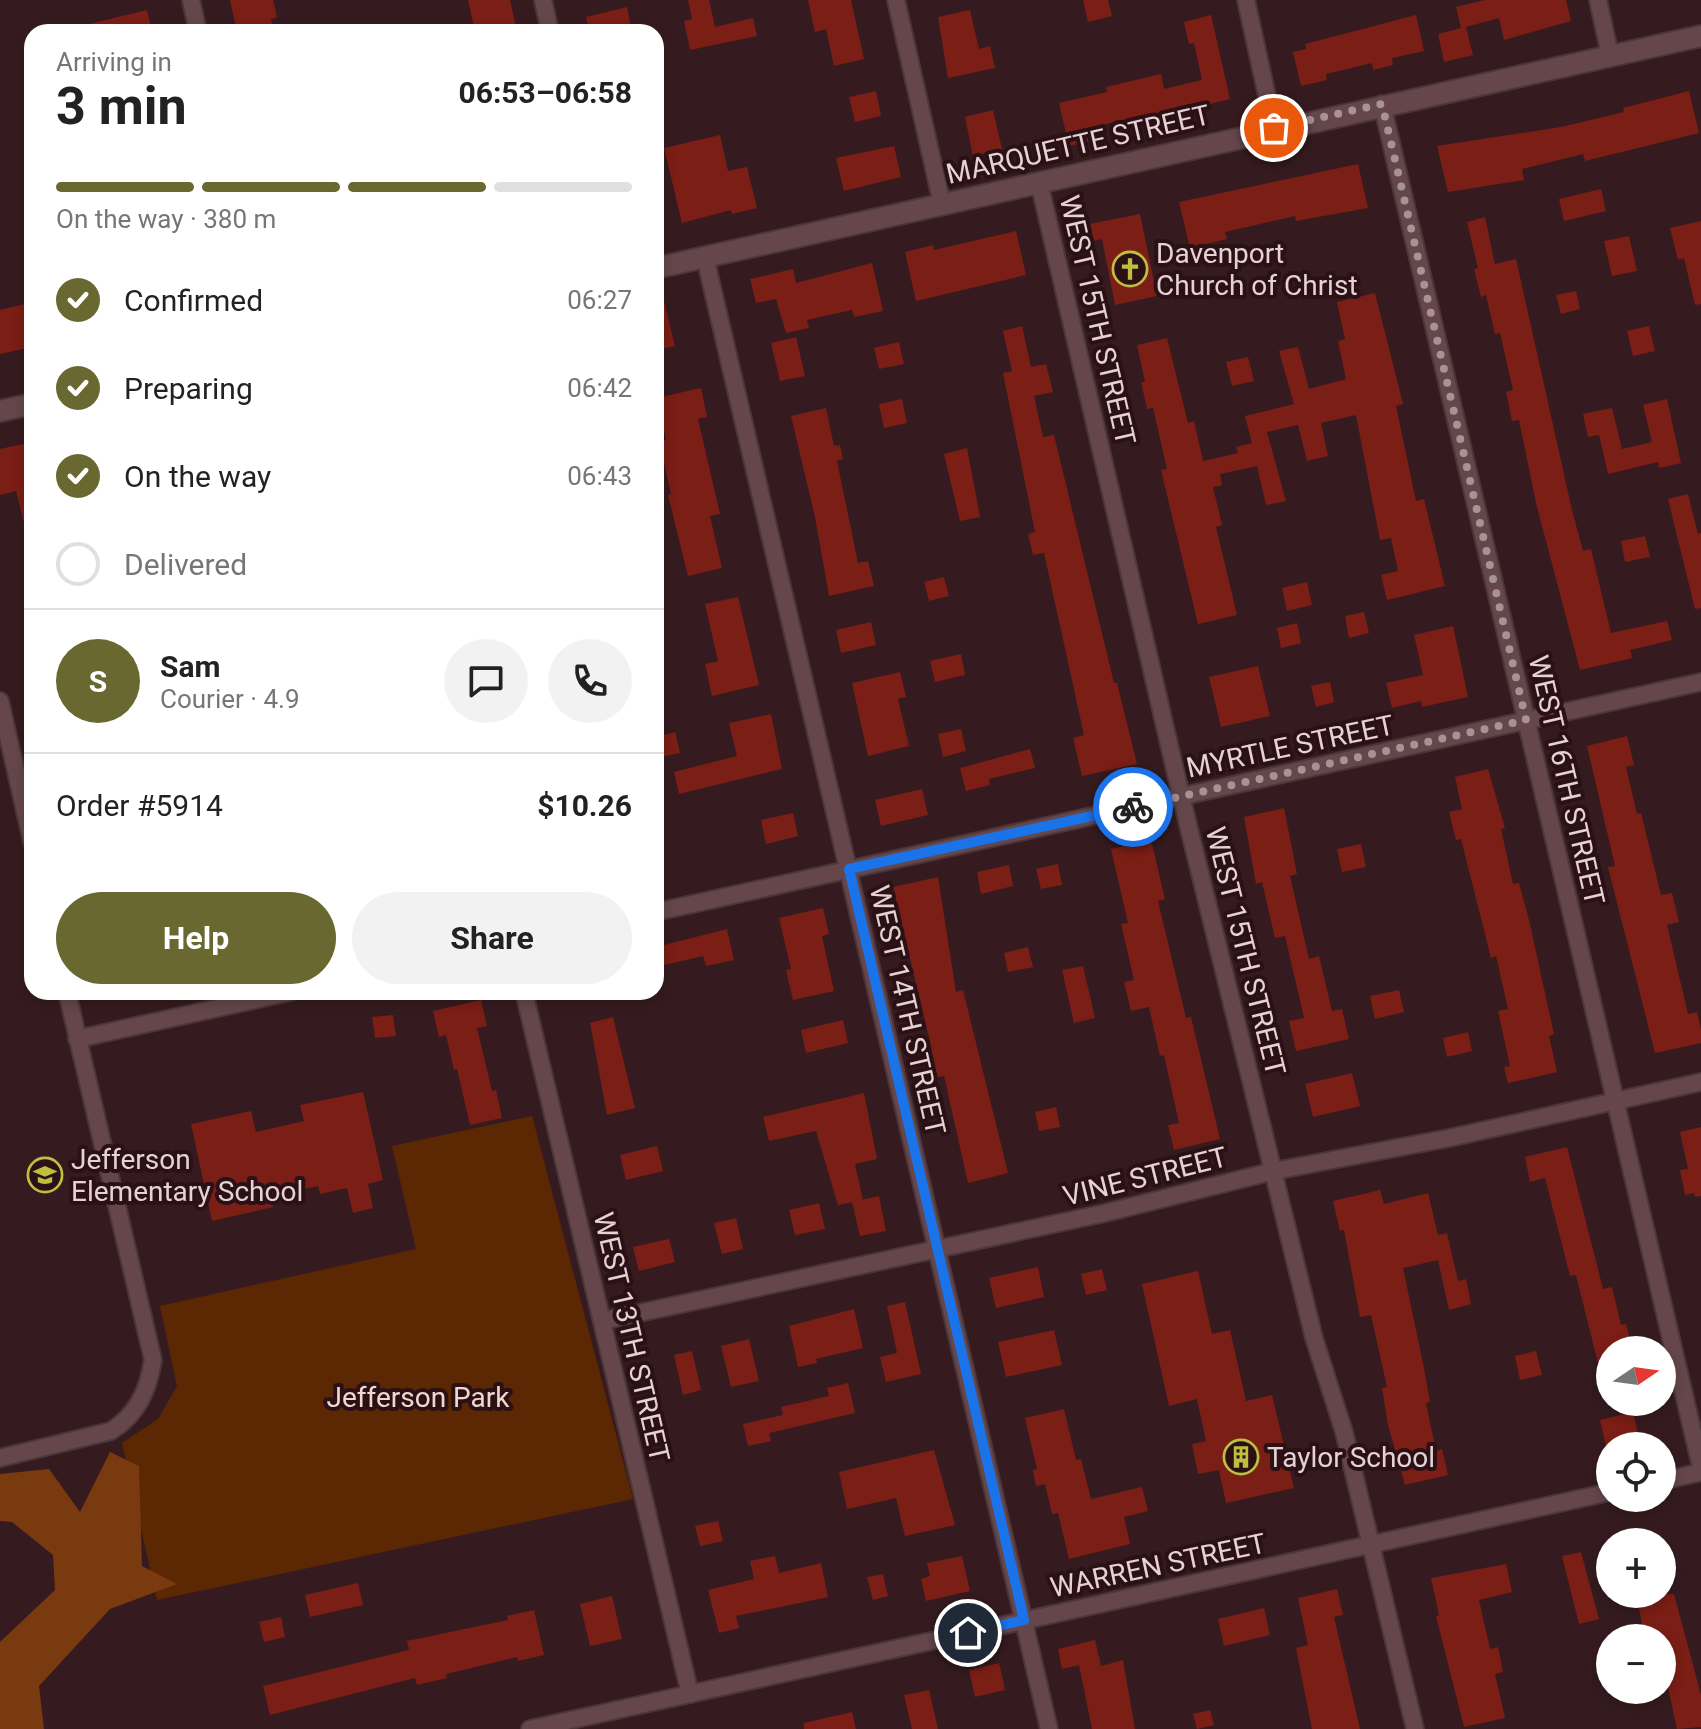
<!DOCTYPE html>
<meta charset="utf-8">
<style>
:root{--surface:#fff;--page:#f2f2f2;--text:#222;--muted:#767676;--line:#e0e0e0;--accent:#696830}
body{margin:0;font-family:Roboto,sans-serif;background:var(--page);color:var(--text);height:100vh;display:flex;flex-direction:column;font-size:30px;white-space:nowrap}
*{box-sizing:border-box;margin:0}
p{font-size:26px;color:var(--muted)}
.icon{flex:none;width:44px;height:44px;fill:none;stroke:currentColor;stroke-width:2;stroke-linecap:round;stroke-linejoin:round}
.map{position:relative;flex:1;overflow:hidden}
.side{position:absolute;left:24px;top:24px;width:640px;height:976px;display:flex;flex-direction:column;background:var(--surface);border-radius:24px;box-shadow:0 4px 12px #0003}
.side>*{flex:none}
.needle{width:52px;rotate:77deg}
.tools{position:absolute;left:1596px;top:1336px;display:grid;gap:16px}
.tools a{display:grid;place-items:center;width:80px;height:80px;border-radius:50%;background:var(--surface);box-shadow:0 4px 12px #0003;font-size:40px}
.pin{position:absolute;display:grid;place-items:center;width:68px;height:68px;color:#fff;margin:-34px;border:4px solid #fff;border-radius:50%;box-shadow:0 2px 8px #0007}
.courier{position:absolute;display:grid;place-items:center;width:80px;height:80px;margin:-40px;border:6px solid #1a73e8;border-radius:50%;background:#fff;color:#222;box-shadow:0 2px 10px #0007}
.summary em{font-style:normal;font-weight:700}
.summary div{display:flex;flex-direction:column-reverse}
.summary{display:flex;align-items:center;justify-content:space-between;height:136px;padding:0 32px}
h1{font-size:52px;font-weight:700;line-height:60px}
.bar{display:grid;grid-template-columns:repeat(4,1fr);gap:12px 8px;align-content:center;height:96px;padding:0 32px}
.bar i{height:10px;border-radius:6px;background:var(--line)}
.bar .active{background:var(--accent)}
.bar p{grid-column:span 4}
.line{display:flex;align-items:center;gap:20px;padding:0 32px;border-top:2px solid var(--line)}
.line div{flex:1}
.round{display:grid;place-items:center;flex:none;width:84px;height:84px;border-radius:42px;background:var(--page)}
ol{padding:0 32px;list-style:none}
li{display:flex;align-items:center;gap:24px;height:88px}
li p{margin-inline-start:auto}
li .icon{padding:8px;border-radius:50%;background:var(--accent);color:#fff;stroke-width:4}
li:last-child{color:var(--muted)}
li i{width:44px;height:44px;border:4px solid var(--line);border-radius:50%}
.action{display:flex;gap:16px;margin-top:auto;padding:16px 32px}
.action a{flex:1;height:92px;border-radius:48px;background:var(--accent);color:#fff;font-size:32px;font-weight:700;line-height:92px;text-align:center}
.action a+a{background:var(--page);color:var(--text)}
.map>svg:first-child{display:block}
.green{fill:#5c2804}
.forest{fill:#7a3a0f}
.building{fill:#7b1e15}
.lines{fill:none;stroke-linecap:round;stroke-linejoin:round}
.minor-casing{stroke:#4b363a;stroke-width:20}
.tertiary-casing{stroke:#4b363a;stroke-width:24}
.minor{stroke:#65474b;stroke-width:16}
.tertiary{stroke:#65474b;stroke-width:20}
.done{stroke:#a79295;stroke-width:8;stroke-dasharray:0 14.4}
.route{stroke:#1a73e8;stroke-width:10}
.labels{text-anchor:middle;stroke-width:8;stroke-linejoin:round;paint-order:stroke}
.street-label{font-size:28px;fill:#e5d2d4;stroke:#2b1116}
.poi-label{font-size:28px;fill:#e5d2d4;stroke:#2b1116;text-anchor:start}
.park-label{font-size:28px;fill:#f0d8cc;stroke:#2b1116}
</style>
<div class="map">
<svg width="1701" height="1729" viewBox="0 0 1701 1729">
<rect width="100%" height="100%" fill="#351b1f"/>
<path class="green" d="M532,1116L633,1499L157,1600L122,1443L158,1419L177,1386L160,1306L416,1249L392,1146Z"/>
<path class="forest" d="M110,1452L139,1466L142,1566L177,1584L110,1609L39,1686L44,1729H0V1642L55,1590L53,1555L12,1522L0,1521V1474L49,1469L80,1512Z"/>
<g class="building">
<path d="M230,0H273L277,18L271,19L274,32H237Z"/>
<path d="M468,0H510L516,27L475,32Z"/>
<path d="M688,0H709L715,27L753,18L757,36L690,50L684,21L692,19Z"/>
<path d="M808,0H851L864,59L834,66L826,29L815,32Z"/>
<path d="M1083,0H1108L1112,16L1088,22Z"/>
<path d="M1485,0H1566L1571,21L1504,40L1499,18L1466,27L1473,55L1444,62L1438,34L1461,28L1456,7Z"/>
<path d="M627,7L632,32H589L586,17Z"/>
<path d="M147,10L152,32H81V26Z"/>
<path d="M970,10L979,49L990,46L995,68L948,78L938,17Z"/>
<path d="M1211,15L1230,99L1150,119L1149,114L1089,128L1092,141L1069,146L1059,103L1107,92L1106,87L1161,74L1164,89L1202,80L1194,43L1189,44L1184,22Z"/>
<path d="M1416,15L1424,51L1392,58L1393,65L1373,70L1372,63L1326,74L1327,80L1301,86L1293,52L1306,49L1305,44Z"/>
<path d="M876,91L881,116L855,122L849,97Z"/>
<path d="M1689,91L1699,133L1585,161L1583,154L1522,169L1524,180L1448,192L1437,146L1561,127L1624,112L1623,108Z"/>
<path d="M993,110L1002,149L973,156L965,117Z"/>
<path d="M720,135L728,171L747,167L757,208L732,214L731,210L682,223L664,148Z"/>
<path d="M894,146L901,177L844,191L836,158Z"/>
<path d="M1358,164L1368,208L1296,221L1295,216L1225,232L1227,239L1190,248L1179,202Z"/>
<path d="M1601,189L1606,211L1564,221L1559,199Z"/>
<path d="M1140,214L1157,296L1115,305L1102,239L1094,241L1090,224Z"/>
<path d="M1485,217L1495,264L1516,259L1572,510L1583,551L1591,549L1611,633L1667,621L1672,640L1630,650L1632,658L1580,670L1536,503L1519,420L1512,421L1506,392L1513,390L1500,333L1495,334L1486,295L1481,297L1474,269L1478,268L1467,222Z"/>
<path d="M1701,221V304L1695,305L1684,258L1678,260L1670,228Z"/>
<path d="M1016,231L1026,275L916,301L905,252L933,245L934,250Z"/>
<path d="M1629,236L1637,271L1612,276L1604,241Z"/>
<path d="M872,263L883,311L854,317L852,310L807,320L809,328L786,333L776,299L756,303L750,279L793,269L796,283Z"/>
<path d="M1576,291L1580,309L1561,314L1556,295Z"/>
<path d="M662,293L675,346L656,350V294Z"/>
<path d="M1375,293L1403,404L1396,406L1416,501L1424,499L1445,586L1387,600L1381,575L1398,571L1391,538L1380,540L1356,415L1321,423L1328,456L1307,461L1298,425L1267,432L1286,501L1266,505L1257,466L1220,474L1222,485L1213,487L1222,525L1216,527L1237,615L1198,624L1161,470L1167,469L1153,408L1147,409L1141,382H1145L1137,345L1167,338L1188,423L1194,421L1203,461L1238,453L1236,447L1252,443L1245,416L1294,404L1279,351L1298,347L1309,389L1346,379L1338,341L1345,339L1337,302Z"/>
<path d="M29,303L32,347L0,354V310Z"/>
<path d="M1022,326L1031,367L1046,364L1053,392L1034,396L1043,437L1054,435L1114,683H1117L1137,764L1082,776L1073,738L1084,735L1044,553L1033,555L1028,534L1035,532L1003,373L1012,371L1003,331Z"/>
<path d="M1649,326L1655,351L1633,356L1627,331Z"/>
<path d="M796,337L805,376L780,381L771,343Z"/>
<path d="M899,342L904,364L879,369L874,348Z"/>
<path d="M1248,357L1254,381L1232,386L1226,362Z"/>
<path d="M701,388L707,417L698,419L720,514L710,516L722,568L688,576L668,495L671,494L659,441L666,440L657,398Z"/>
<path d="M902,399L907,423L884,428L879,404Z"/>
<path d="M1667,399L1681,463L1659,468L1658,462L1608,474L1599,435L1588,437L1583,414L1612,408L1622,449L1652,442L1643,405Z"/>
<path d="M826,408L834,446L840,445L843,459L837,461L858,563L868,561L874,586L829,596L815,517L791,416Z"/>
<path d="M32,442V531H26L16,491L0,495V449Z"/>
<path d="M967,448L980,517L960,521L944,454Z"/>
<path d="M1688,494L1698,534L1701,533V608L1695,609L1668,499Z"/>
<path d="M1645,536L1650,557L1625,562L1621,541Z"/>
<path d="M944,577L949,596L929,601L924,582Z"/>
<path d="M1307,582L1312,605L1287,611L1282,588Z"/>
<path d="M738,597L759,685L712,696L705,664L718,661L705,604Z"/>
<path d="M1364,612L1369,633L1349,638L1345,616Z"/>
<path d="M871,622L876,645L841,653L836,630Z"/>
<path d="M1297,623L1301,643L1281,648L1277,628Z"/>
<path d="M1453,626L1468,697L1422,707L1421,701L1392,708L1386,683L1423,675L1414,635Z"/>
<path d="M961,654L965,675L935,682L930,661Z"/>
<path d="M1258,666L1270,716L1221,727L1209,677Z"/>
<path d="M900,672L906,697L898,699L909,746L868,756L852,683Z"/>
<path d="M1330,682L1334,702L1316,707L1311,686Z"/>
<path d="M771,714L782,769L679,794L674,772L737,756L729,723Z"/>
<path d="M961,729L966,751L943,757L938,734Z"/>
<path d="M675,732L680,753L656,758V737Z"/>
<path d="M1627,736L1634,765L1626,767L1637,814L1641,813L1661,895L1672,893L1679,922L1667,925L1688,1014L1697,1012L1701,1030V1043L1655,1053L1608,867L1615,866L1587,746Z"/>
<path d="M1030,749L1035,768L989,779L990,785L966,791L960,768Z"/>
<path d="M1488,769L1505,828L1501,829L1513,884L1519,883L1529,920L1554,1034L1549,1036L1557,1072L1508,1083L1504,1067L1510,1066L1498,1011L1508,1009L1496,956L1491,958L1461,839L1456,840L1449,812L1462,809L1455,777Z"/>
<path d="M922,789L928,815L881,826L875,800Z"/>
<path d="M1284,808L1297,874L1290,876L1309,959L1319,956L1332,1011L1342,1009L1349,1039L1296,1051L1289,1021L1304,1018L1285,936L1275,938L1262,882L1256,884L1244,817Z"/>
<path d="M793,813L798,836L766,844L761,820Z"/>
<path d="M1151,840L1165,899L1158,901L1186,1018L1191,1017L1220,1139L1174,1150L1168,1125L1179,1123L1164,1055L1160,1056L1149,1007L1131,1011L1124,982L1134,980L1121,924L1128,923L1111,849Z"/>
<path d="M1361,844L1366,867L1342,872L1337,849Z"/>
<path d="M1058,864L1062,885L1041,889L1036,869Z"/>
<path d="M1009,865L1013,886L981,894L977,872Z"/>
<path d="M938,877L956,992L963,990L1008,1173L968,1183L944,1076L934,1078L928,1051L932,1050L893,887Z"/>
<path d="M823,908L829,934L822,936L834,991L793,1000L786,970L791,969L779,918Z"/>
<path d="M727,929L734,960L706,966L703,956L656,967V947Z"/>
<path d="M1028,947L1033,967L1008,972L1004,953Z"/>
<path d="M1083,966L1095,1018L1074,1023L1062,970Z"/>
<path d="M1399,990L1404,1012L1375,1019L1370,996Z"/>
<path d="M481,1000L487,1026L477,1028L492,1091L496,1090L502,1118L470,1125L457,1069L454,1070L446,1035L439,1037L433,1011Z"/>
<path d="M393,1015L396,1036L375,1038L372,1017Z"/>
<path d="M613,1017L635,1108L607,1115L590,1023Z"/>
<path d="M843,1020L848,1043L806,1053L801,1030Z"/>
<path d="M1468,1032L1472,1051L1447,1057L1443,1038Z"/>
<path d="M1352,1073L1360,1106L1313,1117L1305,1084Z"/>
<path d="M363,1092L383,1180L368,1184L373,1208L353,1213L347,1188L320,1194L318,1186L271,1197L273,1207L212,1221L191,1124L251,1111L256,1132L304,1121L300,1105Z"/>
<path d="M864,1093L877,1159L855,1164L863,1200L838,1205L816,1131L769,1141L763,1117Z"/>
<path d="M1056,1107L1060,1127L1039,1131L1035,1112Z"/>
<path d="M1701,1127V1196L1695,1197L1694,1193L1685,1195L1680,1170L1688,1169L1680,1132Z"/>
<path d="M657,1146L663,1171L626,1180L620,1155Z"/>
<path d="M1567,1147L1603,1289L1612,1287L1621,1325L1626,1324L1632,1347L1610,1350V1387H1604L1576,1275L1570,1276L1545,1178L1530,1182L1525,1157Z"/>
<path d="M1380,1190L1384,1204L1428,1193L1438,1235L1447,1233L1458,1281L1466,1279L1471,1304L1449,1310L1438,1260L1403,1268L1424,1368L1430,1402L1426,1403L1436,1451L1442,1449L1448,1475L1405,1485L1388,1425L1382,1388L1387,1387L1371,1315L1360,1317L1344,1230L1340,1231L1333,1201Z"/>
<path d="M879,1196L886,1231L860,1236L852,1202Z"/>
<path d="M819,1203L825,1229L795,1235L789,1210Z"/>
<path d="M736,1218L743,1249L722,1254L714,1223Z"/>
<path d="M669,1239L675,1262L639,1271L633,1247Z"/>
<path d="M1038,1267L1044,1297L996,1308L989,1278Z"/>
<path d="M1102,1269L1107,1290L1086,1295L1081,1274Z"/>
<path d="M1198,1271L1212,1334L1230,1330L1246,1401L1272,1395L1294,1488L1226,1503L1219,1470L1198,1474L1192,1444L1206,1441L1197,1399L1169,1406L1142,1284Z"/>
<path d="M905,1302L921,1374L886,1382L880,1357L897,1353L887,1306Z"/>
<path d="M854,1309L863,1348L816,1359L817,1363L798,1367L789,1326Z"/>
<path d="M1054,1330L1062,1365L1006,1377L998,1342Z"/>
<path d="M749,1339L759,1381L731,1387L721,1346Z"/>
<path d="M692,1351L701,1390L683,1395L674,1355Z"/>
<path d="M1536,1351L1542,1375L1520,1380L1515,1356Z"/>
<path d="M848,1383L855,1413L769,1433L771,1441L748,1446L743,1424L783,1415L781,1407L829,1396L827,1388Z"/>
<path d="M1064,1409L1076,1460L1081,1459L1091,1499L1142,1487L1148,1511L1124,1517L1130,1544L1069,1559L1058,1513L1052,1514L1045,1484L1036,1486L1033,1470L1037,1469L1025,1418Z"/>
<path d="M1633,1412L1639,1439L1606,1447L1600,1420Z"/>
<path d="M934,1450L955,1525L905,1536L896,1498L847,1509L839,1472Z"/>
<path d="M718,1521L723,1541L700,1546L695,1526Z"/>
<path d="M1581,1552L1599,1619L1579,1624L1562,1556Z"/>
<path d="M775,1556L779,1573L821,1563L828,1597L736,1616L739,1628L719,1633L708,1590L754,1579L750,1561Z"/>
<path d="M962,1556L970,1591L926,1601L921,1579L930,1576L927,1563Z"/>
<path d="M1506,1564L1512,1592L1479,1600L1490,1649L1498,1647L1503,1672L1495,1674L1505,1718L1464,1727L1436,1616L1439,1615L1431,1578Z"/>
<path d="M883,1574L888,1596L873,1600L867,1577Z"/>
<path d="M358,1583L363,1605L310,1617L305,1595Z"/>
<path d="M1337,1589L1343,1615L1334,1617L1360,1729H1312L1296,1648L1308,1645L1298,1598Z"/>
<path d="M1636,1594H1674L1701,1695V1727L1677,1729L1668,1688L1662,1690V1638H1645Z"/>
<path d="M612,1596L622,1639L590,1646L580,1604Z"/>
<path d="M1264,1608L1270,1635L1224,1646L1218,1619Z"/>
<path d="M534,1610L544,1655L518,1661L517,1657L446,1674L447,1678L417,1685L415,1678L270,1715L263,1686L409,1650L407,1641L508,1620L507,1616Z"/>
<path d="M281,1617L285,1637L264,1642L259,1622Z"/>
<path d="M1095,1640L1101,1666L1123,1660L1135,1729H1092L1079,1665L1062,1669L1058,1649Z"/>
<path d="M999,1663L1005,1690L975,1697L969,1670Z"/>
<path d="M929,1690L938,1729H912L904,1695Z"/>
<path d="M1210,1710L1214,1725L1197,1729L1193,1714Z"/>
<path d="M852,1712L856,1729H804V1723Z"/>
</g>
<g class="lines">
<g class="minor-casing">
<g id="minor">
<path d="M191,0L198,32"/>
<path d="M543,0L550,32"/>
<path d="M896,0L942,204"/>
<path d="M1246,0L1274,128"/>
<path d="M1598,0L1610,55"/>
<path d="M1382,104L1701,1467"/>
<path d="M1039,182L1181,796L1314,1338L1344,1432L1415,1729"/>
<path d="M705,257L1049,1729"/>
<path d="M0,701L32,842"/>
<path d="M656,912L1701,682"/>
<path d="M524,992L690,1694"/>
<path d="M77,1039L290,992"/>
<path d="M602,1321L1105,1213L1274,1171L1449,1138L1701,1082"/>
<path d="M0,1458L111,1431C138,1414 148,1390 153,1360L67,992"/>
<path d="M1662,1481L1701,1472"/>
<path d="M530,1729L1610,1492"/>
</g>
</g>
<g class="tertiary-casing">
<g id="tertiary">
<path d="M656,268L1701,36"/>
<path d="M0,411L32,404"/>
</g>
</g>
<use href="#minor" class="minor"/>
<use href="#tertiary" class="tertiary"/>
</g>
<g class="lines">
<path class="done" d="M1133,807L1526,720L1382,104L1274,128"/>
<path class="route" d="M968,1633L1024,1620L849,869L1133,807"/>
</g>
<defs>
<g id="church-ring" transform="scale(1.8)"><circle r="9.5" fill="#2b1116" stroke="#bfbe41" stroke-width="1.5"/><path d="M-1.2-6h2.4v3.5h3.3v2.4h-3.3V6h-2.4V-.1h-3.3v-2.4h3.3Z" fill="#bfbe41"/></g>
<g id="school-ring" transform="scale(1.8)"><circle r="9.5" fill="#2b1116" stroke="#bfbe41" stroke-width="1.5"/><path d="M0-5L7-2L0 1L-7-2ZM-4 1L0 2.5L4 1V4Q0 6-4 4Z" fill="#bfbe41"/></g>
<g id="building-ring" transform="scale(1.8)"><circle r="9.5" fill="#2b1116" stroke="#bfbe41" stroke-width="1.5"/><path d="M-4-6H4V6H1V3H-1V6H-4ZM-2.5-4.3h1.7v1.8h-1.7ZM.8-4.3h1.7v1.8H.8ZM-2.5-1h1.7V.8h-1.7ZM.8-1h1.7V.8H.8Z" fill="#bfbe41"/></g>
</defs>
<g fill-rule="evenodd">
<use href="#church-ring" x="1130" y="269"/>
<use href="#school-ring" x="45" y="1175"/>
<use href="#building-ring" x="1241" y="1457"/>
</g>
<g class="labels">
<g class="street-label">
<text transform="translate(1078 144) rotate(-13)" y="10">MARQUETTE STREET</text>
<text transform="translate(1098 320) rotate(77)" y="10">WEST 15TH STREET</text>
<text transform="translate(1290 746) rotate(-12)" y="10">MYRTLE STREET</text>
<text transform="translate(1567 780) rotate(77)" y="10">WEST 16TH STREET</text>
<text transform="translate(1246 951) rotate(76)" y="10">WEST 15TH STREET</text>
<text transform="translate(908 1010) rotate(77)" y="10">WEST 14TH STREET</text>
<text transform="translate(1145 1176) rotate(-14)" y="10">VINE STREET</text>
<text transform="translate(632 1337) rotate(77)" y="10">WEST 13TH STREET</text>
<text transform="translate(1158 1565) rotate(-12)" y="10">WARREN STREET</text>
</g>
<g class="poi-label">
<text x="1156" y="263">Davenport<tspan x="1156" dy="32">Church of Christ</tspan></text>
<text x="71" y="1169">Jefferson<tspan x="71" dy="32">Elementary School</tspan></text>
<text x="1267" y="1467">Taylor School</text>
</g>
<g class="park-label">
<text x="418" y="1407">Jefferson Park</text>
</g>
</g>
</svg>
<div class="tools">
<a><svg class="needle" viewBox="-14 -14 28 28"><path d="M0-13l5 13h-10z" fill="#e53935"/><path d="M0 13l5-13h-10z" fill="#767676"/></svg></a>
<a><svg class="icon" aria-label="locate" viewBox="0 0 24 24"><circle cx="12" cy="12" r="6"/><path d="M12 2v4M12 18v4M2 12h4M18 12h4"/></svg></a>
<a>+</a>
<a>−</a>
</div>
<div class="pin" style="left:1274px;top:128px;background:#ea580c"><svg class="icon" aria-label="bag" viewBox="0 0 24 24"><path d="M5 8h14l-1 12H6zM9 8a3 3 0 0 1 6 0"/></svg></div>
<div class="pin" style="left:968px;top:1633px;background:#1f2937"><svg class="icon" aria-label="home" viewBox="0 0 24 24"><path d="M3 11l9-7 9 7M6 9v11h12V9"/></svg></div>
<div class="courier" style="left:1133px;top:807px"><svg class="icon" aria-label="bike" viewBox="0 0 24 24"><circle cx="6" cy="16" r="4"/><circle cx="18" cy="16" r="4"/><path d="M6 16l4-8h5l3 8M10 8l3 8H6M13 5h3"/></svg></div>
<section class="side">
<div class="summary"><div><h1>3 min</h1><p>Arriving in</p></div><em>06:53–06:58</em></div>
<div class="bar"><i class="active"></i><i class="active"></i><i class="active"></i><i></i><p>On the way · 380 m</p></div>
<ol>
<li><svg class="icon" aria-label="check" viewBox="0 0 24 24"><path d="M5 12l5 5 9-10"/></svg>Confirmed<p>06:27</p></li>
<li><svg class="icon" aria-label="check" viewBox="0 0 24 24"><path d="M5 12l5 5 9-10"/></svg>Preparing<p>06:42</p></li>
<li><svg class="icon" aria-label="check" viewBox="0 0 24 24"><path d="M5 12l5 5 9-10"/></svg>On the way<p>06:43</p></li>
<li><i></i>Delivered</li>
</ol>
<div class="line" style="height:144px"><b class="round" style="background:var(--accent);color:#fff">S</b><div><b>Sam</b><p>Courier · 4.9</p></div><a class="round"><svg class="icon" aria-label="chat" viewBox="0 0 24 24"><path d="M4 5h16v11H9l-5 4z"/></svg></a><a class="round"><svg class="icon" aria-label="phone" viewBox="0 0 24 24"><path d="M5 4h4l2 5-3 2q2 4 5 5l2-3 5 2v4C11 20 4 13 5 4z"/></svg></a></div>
<div class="line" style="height:104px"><div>Order #5914</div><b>$10.26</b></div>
<div class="action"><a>Help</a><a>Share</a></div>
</section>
</div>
